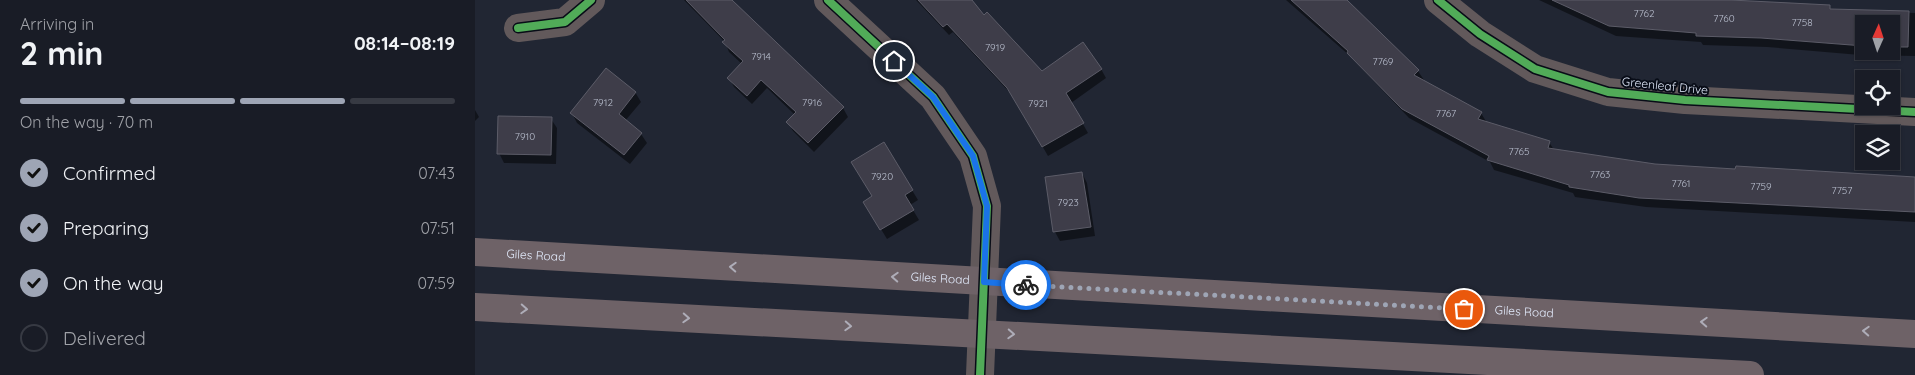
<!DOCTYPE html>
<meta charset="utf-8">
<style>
:root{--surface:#191c26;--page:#262932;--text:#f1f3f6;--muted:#9fa1a7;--line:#373a43;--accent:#9ea5b5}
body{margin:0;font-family:Quicksand,sans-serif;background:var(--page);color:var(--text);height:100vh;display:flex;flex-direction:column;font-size:19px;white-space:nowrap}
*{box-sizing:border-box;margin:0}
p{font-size:16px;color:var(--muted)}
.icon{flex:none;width:28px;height:28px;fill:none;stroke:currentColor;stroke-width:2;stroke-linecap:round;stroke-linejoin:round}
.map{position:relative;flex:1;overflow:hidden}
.details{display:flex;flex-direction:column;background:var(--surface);width:475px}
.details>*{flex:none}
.needle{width:32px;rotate:3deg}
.buttons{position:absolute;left:1380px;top:15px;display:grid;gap:10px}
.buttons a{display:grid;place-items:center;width:45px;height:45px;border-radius:0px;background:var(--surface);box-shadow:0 1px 4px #0004,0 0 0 1px var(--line);font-size:25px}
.pin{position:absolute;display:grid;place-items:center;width:42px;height:42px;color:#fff;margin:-21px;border:2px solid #fff;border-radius:50%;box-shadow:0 1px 5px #0007}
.courier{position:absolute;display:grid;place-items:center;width:50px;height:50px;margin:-25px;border:4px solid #1a73e8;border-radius:50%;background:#fff;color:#222;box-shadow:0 1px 6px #0007}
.overview em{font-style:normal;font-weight:700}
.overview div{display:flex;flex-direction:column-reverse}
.overview{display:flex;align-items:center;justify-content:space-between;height:85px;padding:0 20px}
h1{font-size:32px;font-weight:700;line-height:38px}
.bar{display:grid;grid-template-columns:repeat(4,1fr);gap:8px 5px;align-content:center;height:60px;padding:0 20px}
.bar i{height:6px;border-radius:4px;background:var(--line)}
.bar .active{background:var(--accent)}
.bar p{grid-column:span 4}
ol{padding:0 20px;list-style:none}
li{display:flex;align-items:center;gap:15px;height:55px}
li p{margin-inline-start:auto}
li .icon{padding:5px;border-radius:50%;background:var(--accent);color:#111;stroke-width:4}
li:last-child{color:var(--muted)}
li i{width:28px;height:28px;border:2px solid var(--line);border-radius:50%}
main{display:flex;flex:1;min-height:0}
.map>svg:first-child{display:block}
.shadow{fill:#0007;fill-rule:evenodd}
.building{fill:#3e3d49;stroke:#5c5c68}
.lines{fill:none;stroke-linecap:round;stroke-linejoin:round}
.minor{stroke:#62595b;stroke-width:28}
.major{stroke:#6e6267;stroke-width:28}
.cycleway-casing{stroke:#080c17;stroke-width:11}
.cycleway{stroke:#51ab58;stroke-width:8}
.oneway{stroke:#aeadb8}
.done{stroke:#9ea5b5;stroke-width:5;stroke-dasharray:0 9}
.route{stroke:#1a73e8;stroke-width:6}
.labels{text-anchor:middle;stroke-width:4;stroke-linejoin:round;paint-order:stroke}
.number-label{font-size:10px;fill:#b9bfce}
.street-label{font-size:12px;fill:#e2eafb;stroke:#080c17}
</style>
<main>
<section class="details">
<div class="overview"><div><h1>2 min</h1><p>Arriving in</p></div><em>08:14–08:19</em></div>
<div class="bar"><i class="active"></i><i class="active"></i><i class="active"></i><i></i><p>On the way · 70 m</p></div>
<ol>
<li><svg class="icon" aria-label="check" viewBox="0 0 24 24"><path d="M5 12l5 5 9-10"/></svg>Confirmed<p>07:43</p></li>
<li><svg class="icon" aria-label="check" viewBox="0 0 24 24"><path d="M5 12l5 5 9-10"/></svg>Preparing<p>07:51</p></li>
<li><svg class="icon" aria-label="check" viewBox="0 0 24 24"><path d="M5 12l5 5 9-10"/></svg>On the way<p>07:59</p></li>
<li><i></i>Delivered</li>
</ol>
</section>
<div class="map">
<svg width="1440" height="375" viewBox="0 0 1440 375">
<rect width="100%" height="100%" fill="#212633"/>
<g class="shadow">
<path d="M209,0H252L368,108L373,117L339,152L318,131L313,122L320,115L292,88L277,104L259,87L254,78L267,64L254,52L250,42Z"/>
<path d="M441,0H493L567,72L626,69L631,78L596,103L613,133L573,156L539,97L478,32L474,35Z"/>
<path d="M811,0H870L943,71L949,80L947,81L1006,113L1012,123L1074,142L1079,150L1180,165L1440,178V222L1171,207L1100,197L1098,193L1019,170L1015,162L934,118L875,56Z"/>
<path d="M1064,0H1216L1354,6L1356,10L1440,13V56L1385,55L1292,47L1228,45L1226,42L1141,36ZM1389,24H1416V51H1389Z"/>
<path d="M160,92L166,102L150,121L166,134L172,143L155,164L102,123L97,113Z"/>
<path d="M0,110L4,117L0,121Z"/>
<path d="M76,119L82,128L81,164L29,163L24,153Z"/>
<path d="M409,144L443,200L435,205L444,220L412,239L395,211Z"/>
<path d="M607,173L612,183L620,236L585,241L580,232L572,178Z"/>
</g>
<g class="building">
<path d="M211,0H257L369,107L333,143L311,122L321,112L286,80L272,96L252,78L268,61L247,42L250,40Z"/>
<path d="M443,0H497L509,15L512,12L567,71L608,42L627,69L591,93L609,123L567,147L532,88L472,24L468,27Z"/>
<path d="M816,0H872L944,70L939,75L1007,112L1003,119L1075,141L1073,148L1180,164L1260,169L1261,166L1440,177V212L1164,198L1094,187V185L1012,160L1014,156L927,109L872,53L873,51Z"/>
<path d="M1077,0H1256L1355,5V9L1434,11L1433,47H1416V24H1389V46L1286,38L1221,36V33L1134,26Z"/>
<path d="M131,68L161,92L144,114L167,133L149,155L95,113Z"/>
<path d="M23,116L77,117L76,155L22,154Z"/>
<path d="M409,142L438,190L430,195L439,210L405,230L388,202L397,196L376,162Z"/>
<path d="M607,172L616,227L578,232L570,177Z"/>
</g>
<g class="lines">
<g class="minor">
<path d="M353,0L458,97L498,156L512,206L505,375"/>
<path d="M963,0L1005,34L1060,69L1133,92L1210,100L1440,112"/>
<path d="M43,28L90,22L116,0"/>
</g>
<g class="major">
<path id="s1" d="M0,252L1440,334"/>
<path d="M0,307L1275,375"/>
</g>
<g class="cycleway-casing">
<g id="cycleway">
<path d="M353,0L458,97L498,156L512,206L505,375"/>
<path d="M963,0L1005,34L1060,69L1133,92L1210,100L1440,112"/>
<path d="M43,28L90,22L116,0"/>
</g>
</g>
<use href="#cycleway" class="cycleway"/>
</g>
<defs><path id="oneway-chevron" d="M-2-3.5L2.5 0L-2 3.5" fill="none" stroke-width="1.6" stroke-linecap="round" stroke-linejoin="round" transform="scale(1.25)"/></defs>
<g class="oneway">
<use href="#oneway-chevron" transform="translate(258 267) rotate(-177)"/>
<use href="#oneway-chevron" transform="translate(420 277) rotate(-177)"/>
<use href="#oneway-chevron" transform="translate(49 309) rotate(3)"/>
<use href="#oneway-chevron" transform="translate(211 318) rotate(3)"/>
<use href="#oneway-chevron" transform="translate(1229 322) rotate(-177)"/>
<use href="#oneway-chevron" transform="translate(373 326) rotate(3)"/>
<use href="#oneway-chevron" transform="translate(1391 331) rotate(-177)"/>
<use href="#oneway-chevron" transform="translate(536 334) rotate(3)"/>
</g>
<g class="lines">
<path class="done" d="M551,285L989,309"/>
<path class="route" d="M419,61L458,97L498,156L512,206L509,282L551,285"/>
</g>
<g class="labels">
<g class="number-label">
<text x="1169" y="17">7762</text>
<text x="1249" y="22">7760</text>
<text x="1327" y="26">7758</text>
<text x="520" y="51">7919</text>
<text x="286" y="60">7914</text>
<text x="908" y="65">7769</text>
<text x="128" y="106">7912</text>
<text x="337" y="106">7916</text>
<text x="563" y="107">7921</text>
<text x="971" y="117">7767</text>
<text x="50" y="140">7910</text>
<text x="1044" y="155">7765</text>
<text x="1125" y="178">7763</text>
<text x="407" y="180">7920</text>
<text x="1206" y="187">7761</text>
<text x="1286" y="190">7759</text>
<text x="1367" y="194">7757</text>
<text x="593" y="206">7923</text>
</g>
<g class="street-label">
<text transform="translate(1190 86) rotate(6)" y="4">Greenleaf Drive</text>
<text dy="4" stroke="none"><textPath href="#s1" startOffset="61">Giles Road</textPath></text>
<text dy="4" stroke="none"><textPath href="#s1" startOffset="466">Giles Road</textPath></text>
<text dy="4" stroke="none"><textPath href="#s1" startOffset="1051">Giles Road</textPath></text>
</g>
</g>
</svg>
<div class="buttons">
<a><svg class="needle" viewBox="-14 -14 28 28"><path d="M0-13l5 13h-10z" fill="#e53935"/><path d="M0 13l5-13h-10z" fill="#9fa1a7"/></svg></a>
<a><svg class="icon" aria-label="locate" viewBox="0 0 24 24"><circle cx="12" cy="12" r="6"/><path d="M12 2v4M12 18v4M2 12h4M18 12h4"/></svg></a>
<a><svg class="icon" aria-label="layers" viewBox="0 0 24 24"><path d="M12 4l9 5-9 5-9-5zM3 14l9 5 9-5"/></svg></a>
</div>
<div class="pin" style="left:989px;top:309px;background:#ea580c"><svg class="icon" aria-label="bag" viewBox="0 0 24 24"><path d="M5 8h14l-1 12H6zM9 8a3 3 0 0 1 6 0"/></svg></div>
<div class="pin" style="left:419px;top:61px;background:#1f2937"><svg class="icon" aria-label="home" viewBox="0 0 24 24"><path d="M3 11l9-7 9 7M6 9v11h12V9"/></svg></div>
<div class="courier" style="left:551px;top:285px"><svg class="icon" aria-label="bike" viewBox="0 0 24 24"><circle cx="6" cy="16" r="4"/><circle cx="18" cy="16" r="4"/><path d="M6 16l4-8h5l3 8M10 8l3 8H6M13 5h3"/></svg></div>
</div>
</main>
